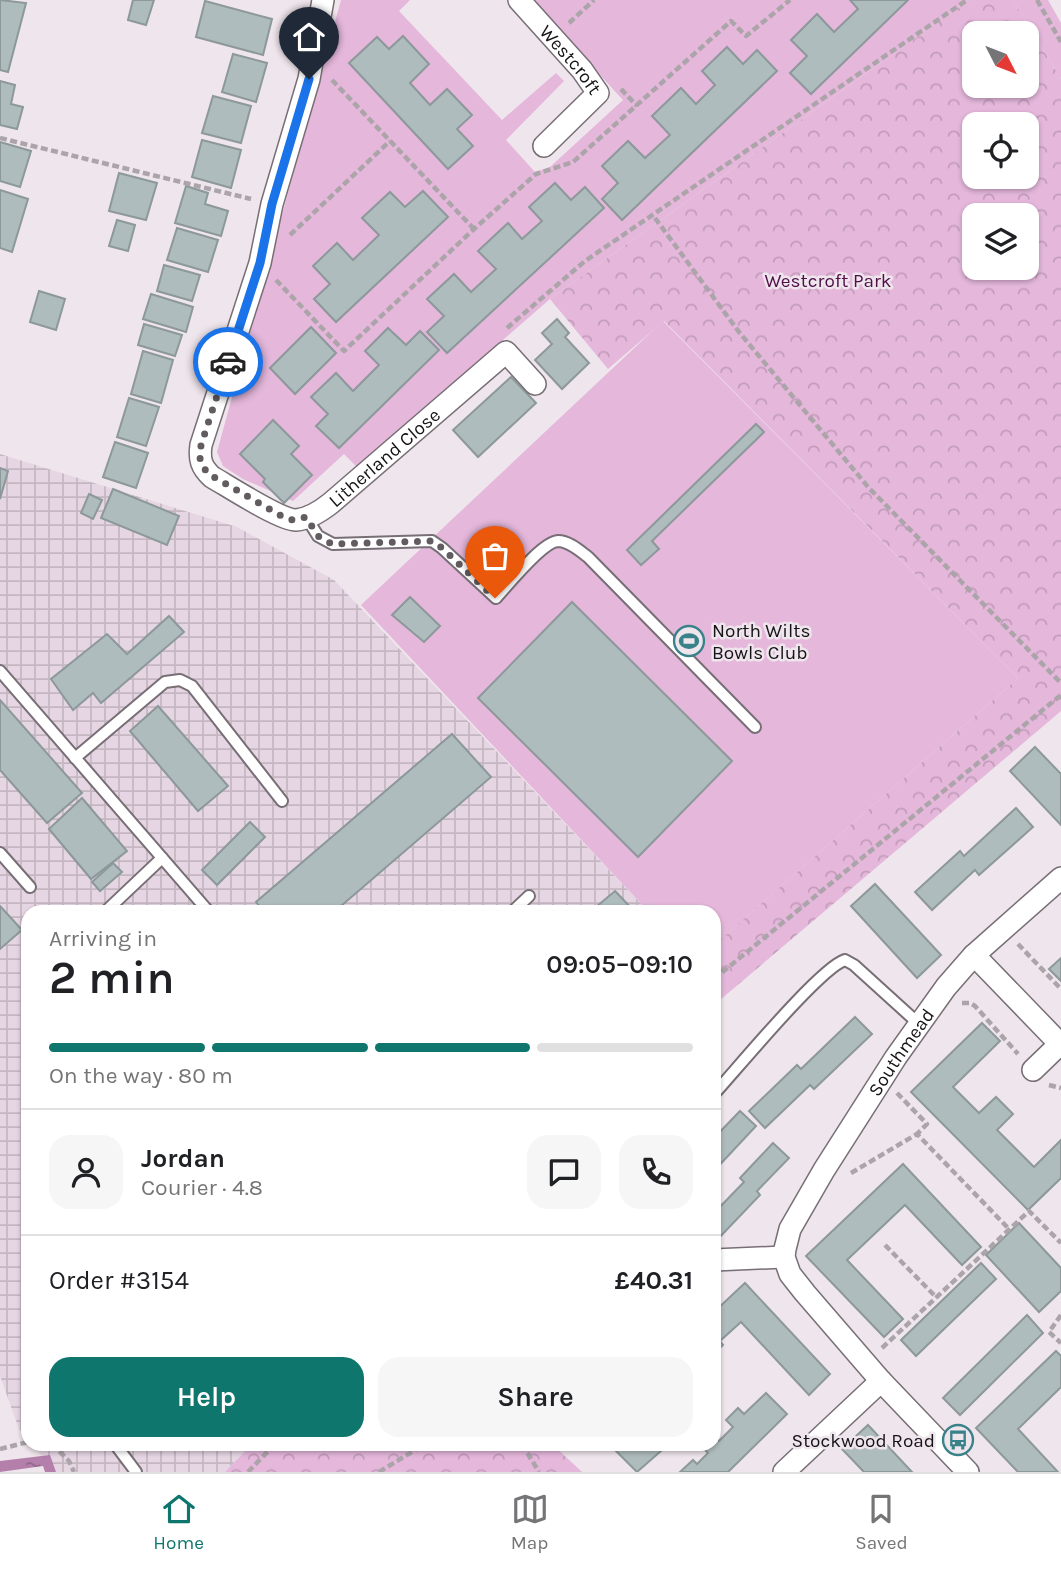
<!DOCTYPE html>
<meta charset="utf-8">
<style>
:root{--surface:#fff;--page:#f6f6f6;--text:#202124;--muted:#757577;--line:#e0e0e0;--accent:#0f766e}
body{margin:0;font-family:Karla,sans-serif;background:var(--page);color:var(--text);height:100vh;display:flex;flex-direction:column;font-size:26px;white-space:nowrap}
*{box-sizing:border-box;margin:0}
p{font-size:23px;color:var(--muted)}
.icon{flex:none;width:38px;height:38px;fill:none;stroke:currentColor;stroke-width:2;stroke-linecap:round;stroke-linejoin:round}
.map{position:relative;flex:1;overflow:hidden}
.details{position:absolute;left:21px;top:905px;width:700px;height:546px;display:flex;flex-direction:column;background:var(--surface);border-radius:21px;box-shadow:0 2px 5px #0004}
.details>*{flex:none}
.needle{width:46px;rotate:132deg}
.controls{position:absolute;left:962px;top:21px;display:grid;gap:14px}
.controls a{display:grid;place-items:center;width:77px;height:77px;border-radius:14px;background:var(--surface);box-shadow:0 2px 5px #0004;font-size:35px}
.pin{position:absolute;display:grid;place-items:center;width:60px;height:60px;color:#fff;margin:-72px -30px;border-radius:50% 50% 50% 0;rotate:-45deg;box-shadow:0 0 7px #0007}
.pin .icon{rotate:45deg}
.courier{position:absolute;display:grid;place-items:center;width:70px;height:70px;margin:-35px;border:5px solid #1a73e8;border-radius:50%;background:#fff;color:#222;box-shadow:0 2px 9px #0007}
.head em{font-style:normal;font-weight:600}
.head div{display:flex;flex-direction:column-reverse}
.head{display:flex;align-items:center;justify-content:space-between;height:119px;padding:0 28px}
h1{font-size:46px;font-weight:600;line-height:52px}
.bar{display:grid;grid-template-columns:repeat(4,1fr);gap:10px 7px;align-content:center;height:84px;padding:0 28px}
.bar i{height:9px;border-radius:5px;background:var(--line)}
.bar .active{background:var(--accent)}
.bar p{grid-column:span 4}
.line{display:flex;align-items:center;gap:18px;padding:0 28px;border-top:2px solid var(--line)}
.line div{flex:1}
.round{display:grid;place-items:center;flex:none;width:74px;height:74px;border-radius:21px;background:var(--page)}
.button{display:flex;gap:14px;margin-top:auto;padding:14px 28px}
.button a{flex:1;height:80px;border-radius:21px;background:var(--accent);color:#fff;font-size:28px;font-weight:600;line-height:80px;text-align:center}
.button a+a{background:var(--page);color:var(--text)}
.menu{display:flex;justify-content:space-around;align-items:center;height:98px;border-top:2px solid var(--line);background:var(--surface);font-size:19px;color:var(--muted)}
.menu a{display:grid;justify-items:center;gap:4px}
.menu .active{color:var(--accent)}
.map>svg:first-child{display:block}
.industrial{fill:url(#industrial-grid)}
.grass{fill:#e4b7db}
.park{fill:url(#park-crowns);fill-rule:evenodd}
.water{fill:url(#water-ripples)}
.building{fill:#afbcbd;stroke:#8c9899;stroke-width:2}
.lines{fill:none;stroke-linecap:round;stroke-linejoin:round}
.service-casing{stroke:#776f75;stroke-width:14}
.minor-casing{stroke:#776f75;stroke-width:24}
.path{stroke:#aba4a9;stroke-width:4.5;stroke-dasharray:7 3.5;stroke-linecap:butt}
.service{stroke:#fff;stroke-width:10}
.minor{stroke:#fff;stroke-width:21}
.done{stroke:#625c60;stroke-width:7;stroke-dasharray:0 12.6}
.route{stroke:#1a73e8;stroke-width:9}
.labels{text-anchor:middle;stroke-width:5;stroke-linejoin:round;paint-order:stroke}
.street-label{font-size:19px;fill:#161315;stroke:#efe5ec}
.park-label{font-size:19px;fill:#500f49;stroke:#efe5ec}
.poi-label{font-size:19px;fill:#161315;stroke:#efe5ec;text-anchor:start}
</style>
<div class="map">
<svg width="1061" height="1472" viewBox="0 0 1061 1472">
<defs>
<pattern id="industrial-grid" width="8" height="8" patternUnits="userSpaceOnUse" patternTransform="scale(1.75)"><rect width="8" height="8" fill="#e6d6e3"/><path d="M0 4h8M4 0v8" fill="none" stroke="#c5b7c2"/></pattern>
<pattern id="park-crowns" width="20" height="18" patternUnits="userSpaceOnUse" patternTransform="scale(1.75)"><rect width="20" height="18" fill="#e4b7db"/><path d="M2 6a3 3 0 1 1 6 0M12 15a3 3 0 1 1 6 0" fill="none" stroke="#c39cbb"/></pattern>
<pattern id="water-ripples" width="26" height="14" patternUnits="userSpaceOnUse" patternTransform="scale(1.75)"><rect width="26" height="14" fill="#b47fab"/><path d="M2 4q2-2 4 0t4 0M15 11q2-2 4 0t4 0" fill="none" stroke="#91678a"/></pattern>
</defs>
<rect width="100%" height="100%" fill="#efe5ec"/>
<g class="industrial">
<path d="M0,454L237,527L334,580L649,912H28V1440L19,1429L0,1376Z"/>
<path d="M31,1444H252L225,1472H56Z"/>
</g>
<g class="grass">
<path d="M341,0H410L399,11L502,120L556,73L564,81L506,140L535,172L550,167L623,100L531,0H969L550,299L357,467L344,454L293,501L243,479L223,466L217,452Z"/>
<path d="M1013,0H1048L1061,23V79Z"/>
<path d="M663,321L1018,678L714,945V912H649L361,605Z"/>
</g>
<g class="park">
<path d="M969,0H1013L1061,79V711L714,1005V945L1018,678L664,321L608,369L550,299ZM975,33H1027V86H975ZM975,124H1027V177H975ZM975,215H1027V268H975Z"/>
<path d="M252,1444H552L582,1472H225Z"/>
</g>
<path class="water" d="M50,1455L56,1472H45L43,1466L0,1472V1461Z"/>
<g class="building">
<path d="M0,0L26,3L8,72L0,70Z"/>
<path d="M133,0H154L146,25L128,20Z"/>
<path d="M850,0H908L811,94L790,73L807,56L791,40L817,14L834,32L858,9Z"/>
<path d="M205,1L272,19L263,55L196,37Z"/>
<path d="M403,36L429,64L410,83L430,105L447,89L472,115L457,129L473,146L448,169L349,63L377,37L389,49Z"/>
<path d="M727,47L743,64L757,50L777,71L622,220L602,199L618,183L602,166L628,141L645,158L670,135L652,116L681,88L696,104L715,85L702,71Z"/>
<path d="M233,54L267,63L256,102L222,92Z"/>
<path d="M0,81L15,85L11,104L23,107L17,129L0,125Z"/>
<path d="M213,96L251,106L241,143L202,133Z"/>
<path d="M202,140L241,150L231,188L192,177Z"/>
<path d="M0,142L31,151L20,187L0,181Z"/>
<path d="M119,173L157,183L146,220L109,211Z"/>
<path d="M555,183L571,200L585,187L604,208L447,353L427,332L444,316L427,299L454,274L471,292L496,269L478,251L508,223L522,239L542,221L529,207Z"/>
<path d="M186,186L208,193L205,204L228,211L221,236L175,223Z"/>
<path d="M0,190L28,199L12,252L0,248Z"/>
<path d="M423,191L448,217L336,322L314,299L330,284L313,266L337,243L353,260L379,235L362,218L390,192L405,207Z"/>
<path d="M117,220L135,225L128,251L109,246Z"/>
<path d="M177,228L218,240L208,272L167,260Z"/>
<path d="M164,265L200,275L192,301L157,291Z"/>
<path d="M39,291L65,299L56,330L30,322Z"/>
<path d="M151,294L193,307L186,332L143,319Z"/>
<path d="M557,319L569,333L565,337L589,363L562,389L535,360L552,344L542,333Z"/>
<path d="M144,324L182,335L175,356L138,345Z"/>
<path d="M311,327L336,353L295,394L270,368Z"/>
<path d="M388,328L406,345L420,331L439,350L339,448L316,426L328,414L311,397L336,373L353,391L379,365L365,351Z"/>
<path d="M143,351L173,360L161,403L131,394Z"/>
<path d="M511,377L536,403L478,457L453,430Z"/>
<path d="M129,398L159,407L146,446L117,437Z"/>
<path d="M273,420L299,446L291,454L312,475L284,503L263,482L265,479L240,454Z"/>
<path d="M756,424L764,432L652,541L659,549L641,565L627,550Z"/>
<path d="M115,442L148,453L136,488L103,477Z"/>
<path d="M0,468L8,471L0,499Z"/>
<path d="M113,489L179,516L167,545L101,518Z"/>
<path d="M89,494L102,500L93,519L81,513Z"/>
<path d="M410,597L440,626L424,642L392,615Z"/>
<path d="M572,602L732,761L638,857L478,698Z"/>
<path d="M169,616L184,632L101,703L93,693L73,710L51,679L107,634L127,654Z"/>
<path d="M0,700L82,793L47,823L0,770Z"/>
<path d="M158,706L228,786L198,811L130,731Z"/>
<path d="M452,734L491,777L334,912H264L256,902Z"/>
<path d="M1035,747L1061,774V825L1010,771Z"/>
<path d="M82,798L127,851L91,879L49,829Z"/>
<path d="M1016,808L1033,827L979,875L975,870L932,910L915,892L960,851L964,856Z"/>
<path d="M250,822L265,837L217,885L202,870Z"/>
<path d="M113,863L122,872L100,891L92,882Z"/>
<path d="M875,884L941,955L917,978L851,906Z"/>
<path d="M615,891L635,912H590Z"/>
<path d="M0,906L22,930L0,949Z"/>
<path d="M1061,958V981L1049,969Z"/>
<path d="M855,1017L872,1034L814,1089L810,1085L765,1128L749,1111L797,1065L801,1069Z"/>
<path d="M982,1023L1000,1041L953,1087L979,1113L996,1097L1013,1114L997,1130L1034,1167L1061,1140V1178L1028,1210L911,1092Z"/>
<path d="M740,1111L756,1126L714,1171V1138Z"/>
<path d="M773,1143L789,1158L757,1191L760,1195L716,1241L714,1239V1213L744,1182L740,1178Z"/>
<path d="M903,1164L981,1247L962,1265L905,1205L847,1260L903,1319L884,1337L806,1256Z"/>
<path d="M1019,1223L1061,1268V1291L1039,1312L986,1255Z"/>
<path d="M981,1263L996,1279L916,1356L901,1340Z"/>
<path d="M745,1283L830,1374L809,1395L741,1322L720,1341L723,1345L714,1354V1312Z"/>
<path d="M1027,1315L1043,1333L960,1415L943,1398Z"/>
<path d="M1056,1351L1061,1356V1387L1018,1429L1058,1472H1018L976,1428Z"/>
<path d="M766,1393L787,1414L728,1472H680L693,1460L697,1464L708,1453L701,1446L703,1444H714V1436L719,1441L733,1427L726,1420L738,1408L744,1414Z"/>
<path d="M868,1425L912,1472H864L842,1449Z"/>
<path d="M609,1444H654L661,1451L637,1472Z"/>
</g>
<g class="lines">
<g class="service-casing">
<g id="service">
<path d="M306,517L318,536L333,544L432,541L442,548L496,598C508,585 542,542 558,541C569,541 580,551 588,557L755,727"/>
<path d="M0,671L209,912"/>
<path d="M75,758L165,682L180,680L192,686L282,801"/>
<path d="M0,853L30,887"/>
<path d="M105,912L162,858"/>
<path d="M512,912L529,896"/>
<path d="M714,1094C737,1069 820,968 845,960L854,965L919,1024"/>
<path d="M115,1444L136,1472"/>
</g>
</g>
<g class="minor-casing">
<g id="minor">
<path id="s1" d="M323,0L309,79L272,204L260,263L201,445C199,459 201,467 212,477C228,486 280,520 296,520C308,519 321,511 331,503L506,352L535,384"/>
<path id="s2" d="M519,0L582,70L598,93L544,146"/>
<path d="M974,955L1061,1045"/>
<path d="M1033,1070L1060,1044"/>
<path d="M714,1260L784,1257"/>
<path d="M784,1472L881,1381"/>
<path id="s3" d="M968,1472L881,1381L805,1293L790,1274L784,1257L785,1249L790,1229L824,1170L896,1057L946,987L974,955L1061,878"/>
</g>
</g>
<g class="path">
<path d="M1037,0L1061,42"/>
<path d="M569,23L594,0"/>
<path d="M332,80L474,229"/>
<path d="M621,89L637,106"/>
<path d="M0,138L251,199"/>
<path d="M655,218L739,332L869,488L1061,683"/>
<path d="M290,235L390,141"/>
<path d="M276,280L344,351L474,229L536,174L573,162L731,21L746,36L790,0"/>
<path d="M507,328L585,261L967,0"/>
<path d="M1018,944L1061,989"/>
<path d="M714,979L1061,695"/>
<path d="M962,1003H970L975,1006L1018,1054"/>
<path d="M1049,1085L1061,1088"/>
<path d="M897,1093L927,1124L917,1134"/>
<path d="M851,1173L917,1134L1009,1229"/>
<path d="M885,1245L936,1297"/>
<path d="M1061,1315L1049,1332L1061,1343"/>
<path d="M882,1348L1029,1211L1061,1243"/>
<path d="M52,1444L69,1461L74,1472"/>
<path d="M522,1444L539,1472"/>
<path d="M0,1449L28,1442"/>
<path d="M248,1472L275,1444"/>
<path d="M379,1472L425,1444"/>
</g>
<use href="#service" class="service"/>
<use href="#minor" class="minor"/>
</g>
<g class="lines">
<path class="done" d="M228,362L201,445L200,460L207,473L285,518L293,520L306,517L318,536L332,544L432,541L442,548L495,598"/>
<path class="route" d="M228,362L260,263L272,204L309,79"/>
</g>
<defs>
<g id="stadium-ring" transform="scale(1.575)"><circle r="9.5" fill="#efe5ec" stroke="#3a8289" stroke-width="1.5"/><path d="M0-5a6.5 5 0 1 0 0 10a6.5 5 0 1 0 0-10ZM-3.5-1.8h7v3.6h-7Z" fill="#3a8289"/></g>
<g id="bus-ring" transform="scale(1.575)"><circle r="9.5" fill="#efe5ec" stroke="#3a8289" stroke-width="1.5"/><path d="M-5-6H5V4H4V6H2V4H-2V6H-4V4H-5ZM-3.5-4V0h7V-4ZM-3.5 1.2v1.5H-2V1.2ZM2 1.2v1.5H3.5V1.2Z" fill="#3a8289"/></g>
</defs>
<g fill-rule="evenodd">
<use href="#stadium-ring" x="689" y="641"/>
<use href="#bus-ring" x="958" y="1440"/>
</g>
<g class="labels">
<g class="street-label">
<text dy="7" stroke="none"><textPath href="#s2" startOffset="79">Westcroft</textPath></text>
<text dy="7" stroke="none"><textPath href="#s1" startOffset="702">Litherland Close</textPath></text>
<text dy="7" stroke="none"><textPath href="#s3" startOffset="522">Southmead</textPath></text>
</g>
<g class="park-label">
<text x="828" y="287">Westcroft Park</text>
</g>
<g class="poi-label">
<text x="712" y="637">North Wilts<tspan x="712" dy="22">Bowls Club</tspan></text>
<text x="935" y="1447" text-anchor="end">Stockwood Road</text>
</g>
</g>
</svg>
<div class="controls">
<a><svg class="needle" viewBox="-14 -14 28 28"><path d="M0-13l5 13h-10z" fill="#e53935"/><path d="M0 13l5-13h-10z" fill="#757577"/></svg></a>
<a><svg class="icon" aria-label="locate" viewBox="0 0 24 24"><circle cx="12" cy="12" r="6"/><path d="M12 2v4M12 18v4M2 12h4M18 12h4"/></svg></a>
<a><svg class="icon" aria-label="layers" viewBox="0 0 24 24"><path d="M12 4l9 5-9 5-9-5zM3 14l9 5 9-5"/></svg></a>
</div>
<div class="pin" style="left:495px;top:598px;background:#ea580c"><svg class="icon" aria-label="bag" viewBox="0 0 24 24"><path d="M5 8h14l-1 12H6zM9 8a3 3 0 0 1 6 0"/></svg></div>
<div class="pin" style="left:309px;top:79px;background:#1f2937"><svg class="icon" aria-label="home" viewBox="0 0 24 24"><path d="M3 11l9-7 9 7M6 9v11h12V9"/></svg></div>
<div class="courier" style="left:228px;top:362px"><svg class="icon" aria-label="car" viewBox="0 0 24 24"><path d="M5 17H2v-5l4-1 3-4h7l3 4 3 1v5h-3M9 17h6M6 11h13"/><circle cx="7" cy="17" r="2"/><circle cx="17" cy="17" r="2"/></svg></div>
<section class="details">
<div class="head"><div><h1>2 min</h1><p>Arriving in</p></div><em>09:05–09:10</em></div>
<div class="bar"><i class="active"></i><i class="active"></i><i class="active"></i><i></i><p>On the way · 80 m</p></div>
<div class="line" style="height:126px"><a class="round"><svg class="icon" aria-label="person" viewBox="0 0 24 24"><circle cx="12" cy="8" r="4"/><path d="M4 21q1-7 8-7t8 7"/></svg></a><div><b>Jordan</b><p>Courier · 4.8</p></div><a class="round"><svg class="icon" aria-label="chat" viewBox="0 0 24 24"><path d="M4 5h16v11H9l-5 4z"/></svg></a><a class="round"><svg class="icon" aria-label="phone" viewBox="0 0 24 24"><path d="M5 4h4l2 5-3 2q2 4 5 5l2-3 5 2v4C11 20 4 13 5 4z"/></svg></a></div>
<div class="line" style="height:91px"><div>Order #3154</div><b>£40.31</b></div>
<div class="button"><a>Help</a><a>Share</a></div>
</section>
</div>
<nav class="menu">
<a class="active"><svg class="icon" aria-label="home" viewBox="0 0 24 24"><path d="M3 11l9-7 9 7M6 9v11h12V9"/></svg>Home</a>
<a><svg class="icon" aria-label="map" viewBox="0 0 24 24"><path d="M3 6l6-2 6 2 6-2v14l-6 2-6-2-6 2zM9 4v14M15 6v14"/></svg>Map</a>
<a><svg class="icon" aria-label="saved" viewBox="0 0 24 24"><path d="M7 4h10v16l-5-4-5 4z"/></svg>Saved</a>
</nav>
